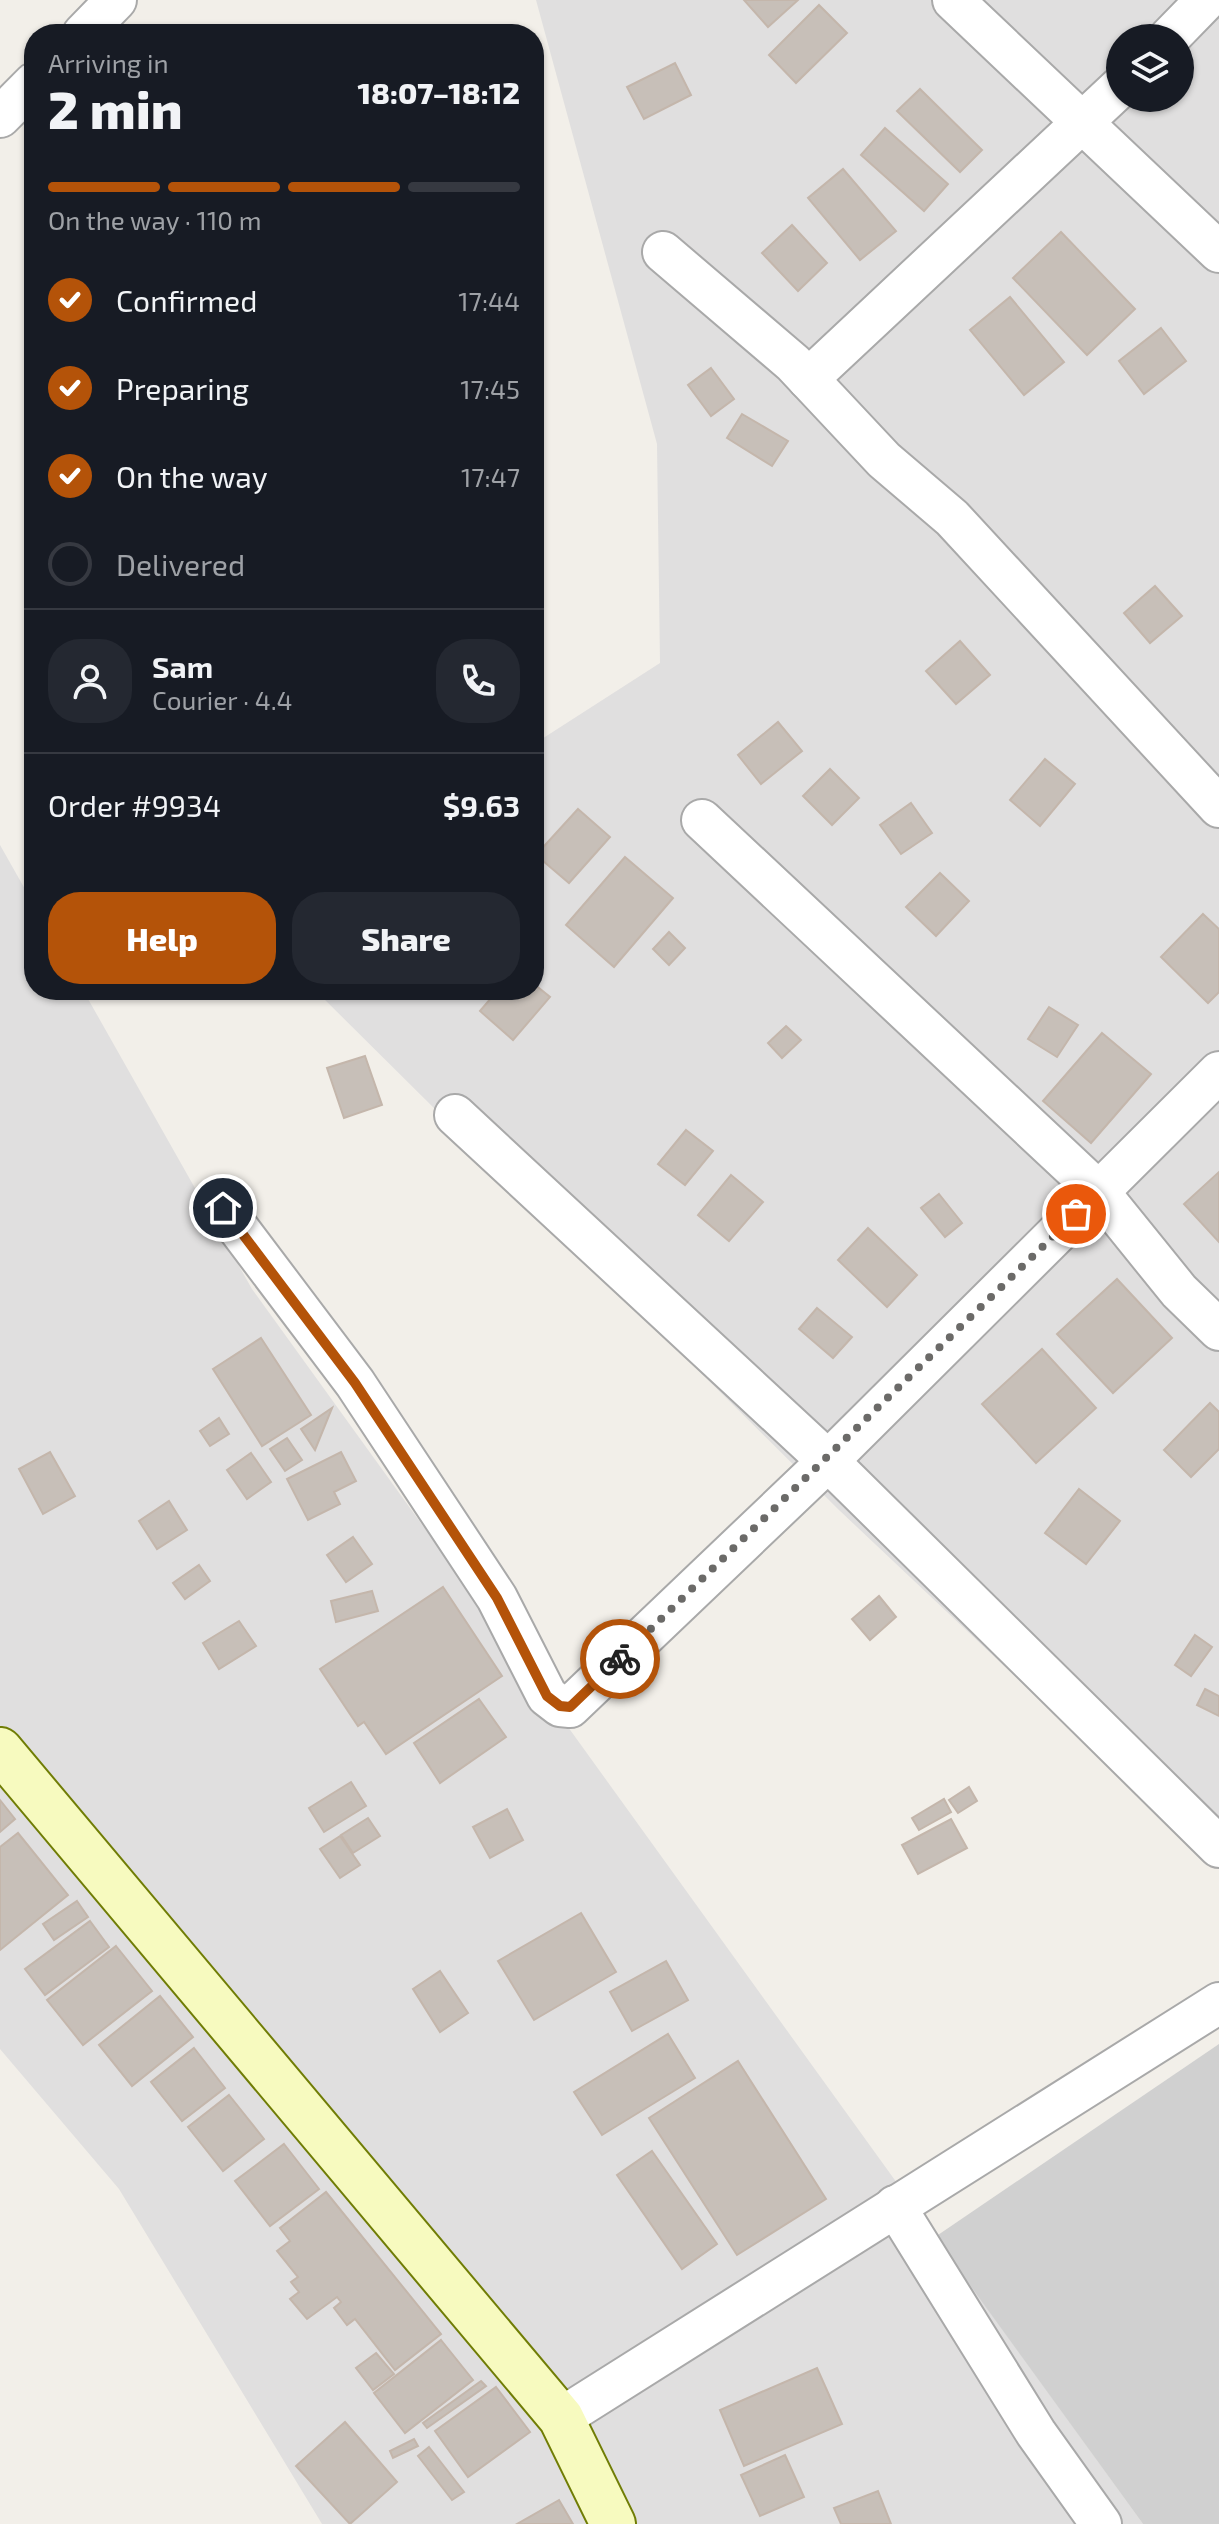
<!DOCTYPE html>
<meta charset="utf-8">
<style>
:root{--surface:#171b24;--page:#242831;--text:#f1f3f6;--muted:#9ea1a6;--line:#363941;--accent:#b45309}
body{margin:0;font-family:"Exo 2",sans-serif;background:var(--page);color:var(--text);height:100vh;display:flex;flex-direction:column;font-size:30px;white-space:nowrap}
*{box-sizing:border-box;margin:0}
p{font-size:26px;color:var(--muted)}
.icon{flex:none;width:44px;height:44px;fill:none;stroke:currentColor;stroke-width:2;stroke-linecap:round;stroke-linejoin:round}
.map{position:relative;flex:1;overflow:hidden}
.side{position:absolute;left:24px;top:24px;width:520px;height:976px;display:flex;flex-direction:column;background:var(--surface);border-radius:32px;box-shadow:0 2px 6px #0004}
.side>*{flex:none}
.controls{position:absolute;left:1106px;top:24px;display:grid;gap:16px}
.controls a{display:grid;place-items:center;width:88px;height:88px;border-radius:50%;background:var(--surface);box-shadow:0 2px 6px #0004;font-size:40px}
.pin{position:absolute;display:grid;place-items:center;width:68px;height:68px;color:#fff;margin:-34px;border:4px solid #fff;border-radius:50%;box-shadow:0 2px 8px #0007}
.courier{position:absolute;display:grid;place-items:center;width:80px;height:80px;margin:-40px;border:6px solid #b45309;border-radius:50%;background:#fff;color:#222;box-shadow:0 2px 10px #0007}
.head em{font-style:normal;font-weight:800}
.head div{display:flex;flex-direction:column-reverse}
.head{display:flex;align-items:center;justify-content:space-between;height:136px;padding:0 24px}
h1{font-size:52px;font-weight:800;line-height:60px}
.bar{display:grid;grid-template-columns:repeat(4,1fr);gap:12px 8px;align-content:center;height:96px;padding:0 24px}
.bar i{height:10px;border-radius:6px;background:var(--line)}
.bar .active{background:var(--accent)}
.bar p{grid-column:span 4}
.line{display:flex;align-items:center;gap:20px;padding:0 24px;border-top:2px solid var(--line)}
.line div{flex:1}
.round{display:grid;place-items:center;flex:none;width:84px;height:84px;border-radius:32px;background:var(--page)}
ol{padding:0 24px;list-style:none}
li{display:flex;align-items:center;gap:24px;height:88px}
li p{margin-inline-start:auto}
li .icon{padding:8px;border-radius:50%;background:var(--accent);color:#fff;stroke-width:4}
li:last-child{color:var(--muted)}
li i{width:44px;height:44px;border:4px solid var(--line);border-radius:50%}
.action{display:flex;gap:16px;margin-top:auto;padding:16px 24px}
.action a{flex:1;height:92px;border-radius:32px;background:var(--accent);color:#fff;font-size:32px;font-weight:800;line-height:92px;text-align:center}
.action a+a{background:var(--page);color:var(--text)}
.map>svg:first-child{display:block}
.residential{fill:#e0dfdf;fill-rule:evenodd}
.religious{fill:#d0d0d0}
.building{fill:#c7bfb8;stroke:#c4b6ab;stroke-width:2}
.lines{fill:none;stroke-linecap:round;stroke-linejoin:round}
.street-casing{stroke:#a9a9a9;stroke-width:44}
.secondary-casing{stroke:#707d05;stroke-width:48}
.street{stroke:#fff;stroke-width:40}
.secondary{stroke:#f7fabf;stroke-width:44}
.done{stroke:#6b6a68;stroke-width:8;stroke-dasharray:0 14.4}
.route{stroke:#b45309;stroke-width:10}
</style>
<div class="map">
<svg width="1219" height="2524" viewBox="0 0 1219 2524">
<rect width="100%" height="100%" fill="#f2efe9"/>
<g class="residential">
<path d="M536,0H1219V1869L839,1510L315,990H534V744L660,663L657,444ZM1120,38H1180V98H1120Z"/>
<path d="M0,845L34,905V990H83L252,1289L1143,2524H322L119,2189L0,2049Z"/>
</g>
<path class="religious" d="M1219,2044V2524H1143L935,2237Z"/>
<g class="building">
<path d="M744,0H798L768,27Z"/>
<path d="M819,5L847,33L796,83L769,55Z"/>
<path d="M675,63L691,95L644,119L627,87Z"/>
<path d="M920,89L982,150L960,172L897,111Z"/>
<path d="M885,128L948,184L924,211L861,155Z"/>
<path d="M843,169L896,231L860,260L808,198Z"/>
<path d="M792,225L827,263L798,291L762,253Z"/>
<path d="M1061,232L1135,309L1087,355L1013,278Z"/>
<path d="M1010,297L1064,362L1024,395L970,330Z"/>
<path d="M1161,328L1186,361L1144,394L1119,361Z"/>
<path d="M711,368L734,399L711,416L688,385Z"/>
<path d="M742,414L788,441L772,466L727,438Z"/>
<path d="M1155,586L1182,616L1150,643L1124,613Z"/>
<path d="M960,641L990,675L956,704L926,671Z"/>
<path d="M778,722L802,751L761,784L738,755Z"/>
<path d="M1045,759L1075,784L1040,826L1010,800Z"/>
<path d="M830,769L859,798L832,825L803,796Z"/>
<path d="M911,803L932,833L901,854L880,825Z"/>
<path d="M578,809L610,837L569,883L536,855Z"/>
<path d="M625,857L673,898L614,967L566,925Z"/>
<path d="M940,873L969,901L936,936L906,907Z"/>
<path d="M1203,914L1219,929V992L1208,1003L1161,957Z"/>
<path d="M669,932L685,948L669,965L653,949Z"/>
<path d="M534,984L550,997L513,1040L480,1011L498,990H534Z"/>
<path d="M1049,1007L1078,1025L1057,1057L1028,1039Z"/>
<path d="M786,1026L801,1040L782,1058L768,1043Z"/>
<path d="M1102,1033L1151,1074L1091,1143L1043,1101Z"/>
<path d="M365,1056L382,1105L344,1118L327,1068Z"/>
<path d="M686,1130L713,1151L685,1185L658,1164Z"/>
<path d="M1219,1172V1242L1184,1204Z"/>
<path d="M731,1175L763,1202L729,1241L698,1215Z"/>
<path d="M939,1194L962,1223L945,1237L921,1208Z"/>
<path d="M868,1228L917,1275L887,1307L838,1260Z"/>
<path d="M1117,1279L1172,1338L1113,1393L1057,1334Z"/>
<path d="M817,1308L852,1337L833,1358L799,1329Z"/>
<path d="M261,1338L311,1415L262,1446L213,1369Z"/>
<path d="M1042,1349L1096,1408L1036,1463L982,1404Z"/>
<path d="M1210,1403L1219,1412V1449L1191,1477L1164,1450Z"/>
<path d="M332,1408L315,1450L301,1429Z"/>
<path d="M219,1418L229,1434L210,1446L200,1431Z"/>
<path d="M287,1438L302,1460L285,1471L270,1449Z"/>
<path d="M50,1452L75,1496L43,1514L19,1469Z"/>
<path d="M341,1452L356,1481L334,1492L340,1504L308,1520L287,1479Z"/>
<path d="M251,1453L271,1482L247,1499L227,1470Z"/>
<path d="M1079,1489L1120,1521L1086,1564L1045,1533Z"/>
<path d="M169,1501L187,1530L157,1549L139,1521Z"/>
<path d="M353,1537L372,1564L346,1582L327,1555Z"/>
<path d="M199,1565L210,1581L185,1599L173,1583Z"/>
<path d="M443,1587L502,1676L386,1754L364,1722L358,1726L320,1669Z"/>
<path d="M372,1591L378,1611L336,1622L331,1601Z"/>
<path d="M879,1596L896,1617L870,1640L852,1619Z"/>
<path d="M239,1621L256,1646L219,1669L203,1643Z"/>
<path d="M1195,1635L1212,1647L1191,1676L1175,1665Z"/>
<path d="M1205,1689L1219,1696V1716L1197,1705Z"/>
<path d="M479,1699L506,1737L440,1783L414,1743Z"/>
<path d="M351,1782L366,1806L324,1832L309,1808Z"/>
<path d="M969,1787L977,1801L958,1813L949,1800Z"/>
<path d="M944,1799L951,1812L919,1830L912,1818Z"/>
<path d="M0,1800L15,1819L0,1832Z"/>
<path d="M507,1809L523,1840L490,1858L473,1827Z"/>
<path d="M368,1818L380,1836L353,1853L341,1835Z"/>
<path d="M951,1819L967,1848L918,1874L902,1845Z"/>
<path d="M18,1833L68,1895L0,1950V1847Z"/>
<path d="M340,1836L360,1865L340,1878L320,1849Z"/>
<path d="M77,1901L88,1917L54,1940L43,1924Z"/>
<path d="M581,1913L616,1972L534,2020L498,1961Z"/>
<path d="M90,1921L109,1947L45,1995L25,1969Z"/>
<path d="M116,1946L152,1991L83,2045L47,2000Z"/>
<path d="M666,1961L688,2000L632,2031L610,1992Z"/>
<path d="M440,1971L468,2013L440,2032L413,1989Z"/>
<path d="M160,1996L193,2037L132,2086L99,2045Z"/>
<path d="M668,2034L695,2078L602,2135L574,2092Z"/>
<path d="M194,2048L225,2088L182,2121L151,2082Z"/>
<path d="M738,2061L826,2199L737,2255L649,2118Z"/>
<path d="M229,2095L264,2139L223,2171L188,2127Z"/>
<path d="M284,2144L319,2189L270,2226L235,2181Z"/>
<path d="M652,2151L717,2244L682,2269L617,2175Z"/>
<path d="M326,2192L441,2334L395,2370L355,2319L347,2325L334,2308L341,2302L337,2297L307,2319L290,2299L299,2292L291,2282L298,2277L277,2251L290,2241L280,2228Z"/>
<path d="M441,2340L473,2380L405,2433L374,2393Z"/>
<path d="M376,2353L394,2374L373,2390L356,2368Z"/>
<path d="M817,2368L842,2424L744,2466L720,2410Z"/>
<path d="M481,2381L486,2386L427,2428L423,2423Z"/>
<path d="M496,2387L530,2432L468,2477L435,2431Z"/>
<path d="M345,2422L397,2482L350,2524L296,2466Z"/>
<path d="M414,2439L418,2446L393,2458L390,2451Z"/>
<path d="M429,2447L464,2492L452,2500L418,2456Z"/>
<path d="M785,2455L804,2497L760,2516L741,2475Z"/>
<path d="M878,2491L891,2524H841L834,2508Z"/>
<path d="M559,2500L573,2524H517Z"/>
</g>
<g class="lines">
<g class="street-casing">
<g id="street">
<path d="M953,0L1219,252"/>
<path d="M83,34L116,0"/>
<path d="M1169,38L1206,0"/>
<path d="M0,117L34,83"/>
<path d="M663,252L793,363L884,460L952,518L1219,807"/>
<path d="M808,379L1120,87"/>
<path d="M702,820L1099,1192L1179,1291L1219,1330"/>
<path d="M455,1115L828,1461L1219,1847"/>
<path d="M223,1208L355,1383L497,1598L547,1696L560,1706L570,1707L828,1461L1219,1072"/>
<path d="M895,2206L1036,2433L1101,2524"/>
<path d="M561,2418L1219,2003"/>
</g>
</g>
<g class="secondary-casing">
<path id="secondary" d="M0,1750L561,2418L613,2524"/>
</g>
<use href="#street" class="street"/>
<use href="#secondary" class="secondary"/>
</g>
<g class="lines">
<path class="done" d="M620,1659L1076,1214"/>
<path class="route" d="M223,1208L355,1383L497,1598L547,1696L560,1706L570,1707L620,1659"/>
</g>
</svg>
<div class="controls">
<a><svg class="icon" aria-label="layers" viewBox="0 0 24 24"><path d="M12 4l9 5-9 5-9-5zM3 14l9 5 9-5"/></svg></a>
</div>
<div class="pin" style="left:1076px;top:1214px;background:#ea580c"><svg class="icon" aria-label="bag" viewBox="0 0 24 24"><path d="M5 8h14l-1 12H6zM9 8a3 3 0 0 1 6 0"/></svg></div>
<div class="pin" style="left:223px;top:1208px;background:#1f2937"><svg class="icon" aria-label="home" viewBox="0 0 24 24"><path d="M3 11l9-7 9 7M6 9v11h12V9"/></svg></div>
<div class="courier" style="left:620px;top:1659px"><svg class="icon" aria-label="bike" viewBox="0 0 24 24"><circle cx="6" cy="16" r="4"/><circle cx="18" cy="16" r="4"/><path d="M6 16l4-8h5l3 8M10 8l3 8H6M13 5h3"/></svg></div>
<section class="side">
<div class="head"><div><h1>2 min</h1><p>Arriving in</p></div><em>18:07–18:12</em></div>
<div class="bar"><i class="active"></i><i class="active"></i><i class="active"></i><i></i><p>On the way · 110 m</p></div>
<ol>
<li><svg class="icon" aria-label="check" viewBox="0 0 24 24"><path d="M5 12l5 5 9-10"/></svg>Confirmed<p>17:44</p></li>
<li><svg class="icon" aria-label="check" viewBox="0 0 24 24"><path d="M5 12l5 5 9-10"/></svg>Preparing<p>17:45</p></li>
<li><svg class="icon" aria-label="check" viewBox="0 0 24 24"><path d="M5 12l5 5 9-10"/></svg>On the way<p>17:47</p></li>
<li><i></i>Delivered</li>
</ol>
<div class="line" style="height:144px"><a class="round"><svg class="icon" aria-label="person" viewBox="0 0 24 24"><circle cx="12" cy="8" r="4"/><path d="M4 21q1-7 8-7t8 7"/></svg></a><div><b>Sam</b><p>Courier · 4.4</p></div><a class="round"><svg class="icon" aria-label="phone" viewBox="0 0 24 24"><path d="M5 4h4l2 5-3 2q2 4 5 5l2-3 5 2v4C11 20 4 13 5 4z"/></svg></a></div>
<div class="line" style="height:104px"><div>Order #9934</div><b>$9.63</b></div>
<div class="action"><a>Help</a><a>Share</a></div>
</section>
</div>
